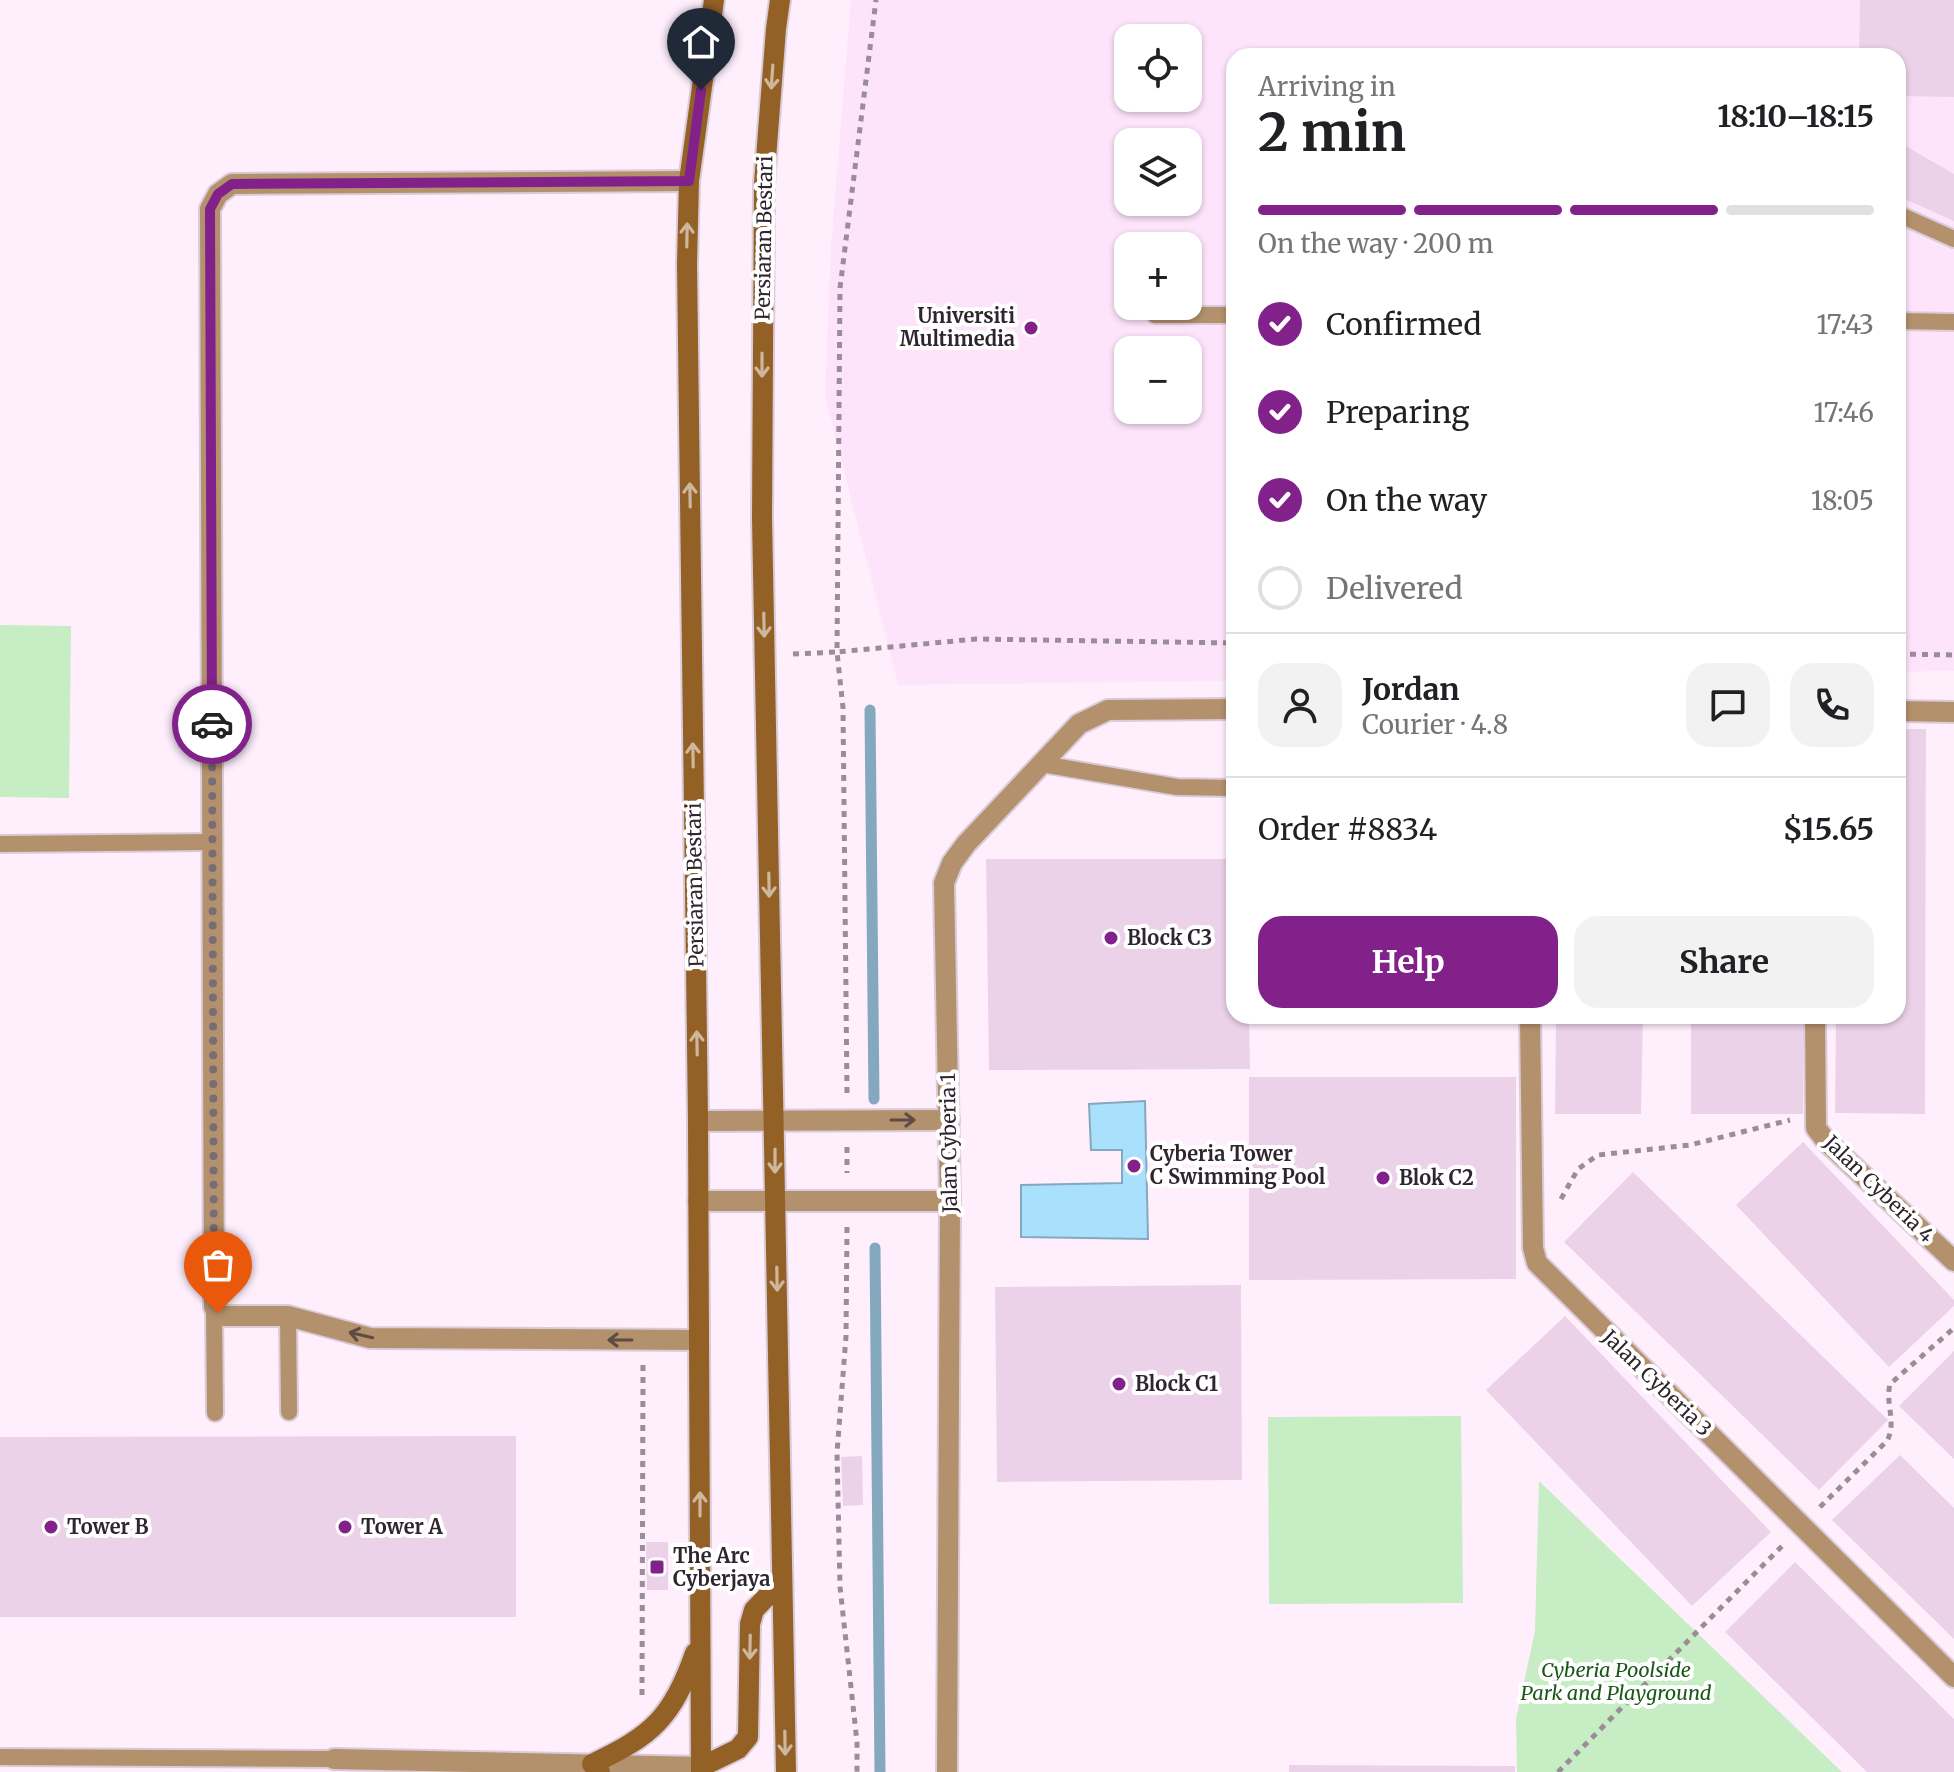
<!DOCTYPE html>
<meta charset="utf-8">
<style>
:root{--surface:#fff;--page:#f2f2f2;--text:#202124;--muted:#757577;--line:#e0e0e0;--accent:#83218b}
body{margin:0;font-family:Merriweather,serif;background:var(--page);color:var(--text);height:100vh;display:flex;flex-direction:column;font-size:30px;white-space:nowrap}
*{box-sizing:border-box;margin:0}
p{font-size:26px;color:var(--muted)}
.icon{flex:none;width:44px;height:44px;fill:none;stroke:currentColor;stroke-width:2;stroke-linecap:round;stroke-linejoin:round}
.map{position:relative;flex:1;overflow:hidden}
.drawer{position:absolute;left:1226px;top:48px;width:680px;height:976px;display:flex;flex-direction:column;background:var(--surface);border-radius:24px;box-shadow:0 2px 6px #0004}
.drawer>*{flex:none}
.buttons{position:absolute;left:1114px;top:24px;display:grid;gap:16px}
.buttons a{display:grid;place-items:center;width:88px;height:88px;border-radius:16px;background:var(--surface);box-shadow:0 2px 6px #0004;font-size:40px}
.pin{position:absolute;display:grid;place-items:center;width:68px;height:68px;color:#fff;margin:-82px -34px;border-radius:50% 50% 50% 0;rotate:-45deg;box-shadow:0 0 8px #0007}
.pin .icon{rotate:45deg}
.courier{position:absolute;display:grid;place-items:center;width:80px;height:80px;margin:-40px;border:6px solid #83218b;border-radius:50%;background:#fff;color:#222;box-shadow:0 2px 10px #0007}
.head em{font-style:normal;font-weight:700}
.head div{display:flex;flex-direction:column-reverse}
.head{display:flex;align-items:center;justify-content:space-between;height:136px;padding:0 32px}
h1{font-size:52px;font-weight:700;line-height:60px}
.bar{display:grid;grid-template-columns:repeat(4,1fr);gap:12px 8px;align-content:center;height:96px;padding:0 32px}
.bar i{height:10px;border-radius:6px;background:var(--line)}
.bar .active{background:var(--accent)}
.bar p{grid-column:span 4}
.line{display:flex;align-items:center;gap:20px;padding:0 32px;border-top:2px solid var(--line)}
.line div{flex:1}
.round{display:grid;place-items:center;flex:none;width:84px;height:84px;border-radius:24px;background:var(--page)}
ol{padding:0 32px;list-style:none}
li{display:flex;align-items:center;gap:24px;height:88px}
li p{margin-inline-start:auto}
li .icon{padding:8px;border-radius:50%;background:var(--accent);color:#fff;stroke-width:4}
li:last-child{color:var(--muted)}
li i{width:44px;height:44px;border:4px solid var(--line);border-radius:50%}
.primary-button{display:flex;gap:16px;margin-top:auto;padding:16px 32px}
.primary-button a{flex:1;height:92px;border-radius:24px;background:var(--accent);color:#fff;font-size:32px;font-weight:700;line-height:92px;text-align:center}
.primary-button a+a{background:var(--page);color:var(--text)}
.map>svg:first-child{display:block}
.built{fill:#fee4fb;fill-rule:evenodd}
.green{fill:#c6edc3}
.water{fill:#a9e1fc;stroke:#84a9be;stroke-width:2}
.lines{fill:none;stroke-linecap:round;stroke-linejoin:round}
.stream{stroke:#84a9be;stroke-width:11}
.building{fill:#ecd2e9}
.service-casing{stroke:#dacbd8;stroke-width:20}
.minor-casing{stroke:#dacbd8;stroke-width:24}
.secondary-casing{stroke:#dacbd8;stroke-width:24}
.path{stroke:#9a8d99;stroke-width:5;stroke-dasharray:6 6;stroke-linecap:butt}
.service{stroke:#b4916d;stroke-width:16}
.minor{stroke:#b4916d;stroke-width:20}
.secondary{stroke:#936025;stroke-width:20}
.oneway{stroke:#ceb79d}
.oneway2{stroke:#5e4b44}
.done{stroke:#786c76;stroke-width:8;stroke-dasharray:0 14.4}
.route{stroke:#83218b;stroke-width:10}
.poi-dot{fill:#83218b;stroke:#fff;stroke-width:3}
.labels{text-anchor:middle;stroke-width:8;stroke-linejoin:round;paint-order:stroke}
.street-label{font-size:20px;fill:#2f252e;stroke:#fff}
.poi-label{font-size:20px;font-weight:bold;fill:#2f252e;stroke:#fff;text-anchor:start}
.park-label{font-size:20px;font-style:italic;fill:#195818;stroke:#fff}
</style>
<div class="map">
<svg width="1954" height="1772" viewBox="0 0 1954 1772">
<rect width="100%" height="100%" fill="#ffeffd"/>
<path class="built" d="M851,0H1954V671L1898,672V56H1234V681L898,685L825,395L831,246ZM1128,38H1188V98H1128ZM1128,142H1188V202H1128ZM1128,246H1188V306H1128ZM1128,350H1188V410H1128Z"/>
<g class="green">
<path d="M0,625L71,626L69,798L0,797Z"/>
<path d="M1461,1416L1463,1603L1269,1604L1268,1417Z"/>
<path d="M1539,1481L1842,1772H1517L1516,1719L1535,1631Z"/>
</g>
<path class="water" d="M1145,1101L1148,1239L1021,1237V1185L1122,1183V1150H1091L1089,1104Z"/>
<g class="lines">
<g class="stream">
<path d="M870,710L874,1099"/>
<path d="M875,1248L880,1772"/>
</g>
</g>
<g class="building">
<path d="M1860,0H1954V97L1898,96V56H1859Z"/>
<path d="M1902,144L1954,174V221L1898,196V148Z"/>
<path d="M1228,429H1234V527H1231Z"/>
<path d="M1898,729H1926L1925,1114L1835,1113L1836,1016H1898Z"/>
<path d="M986,859H1234V1016H1249L1250,1069L989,1070Z"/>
<path d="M1556,1016H1643L1641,1114H1555Z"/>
<rect x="1691" y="1016" width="112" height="98"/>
<path d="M1249,1077H1516V1279L1249,1280Z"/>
<path d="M1803,1142L1954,1300V1306L1889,1367L1736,1205Z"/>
<path d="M1633,1172L1888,1420L1819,1490L1564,1242Z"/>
<path d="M1241,1285L1242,1480L997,1482L995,1287Z"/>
<path d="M1565,1316L1771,1532L1692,1606L1486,1390Z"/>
<path d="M1954,1351V1459L1899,1406Z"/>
<path d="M516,1436V1617H0V1437Z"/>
<path d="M1900,1455L1954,1508V1639L1832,1520Z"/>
<path d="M862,1456L863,1505L843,1506L841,1457Z"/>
<path d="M646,1542H668V1590H647Z"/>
<path d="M1795,1562L1954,1719V1772H1867L1725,1632Z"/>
<path d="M1289,1765L1515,1766V1772H1289Z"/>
</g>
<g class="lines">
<g class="service-casing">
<g id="service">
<path d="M1898,214L1954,239"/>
<path d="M1155,315H1234"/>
<path d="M1898,321L1954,322"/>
<path d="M1042,764L1177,787L1234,788"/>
<path d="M0,844L213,842"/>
<path d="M214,1307L215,1413"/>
<path d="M288,1316L289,1412"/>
<path d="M0,1757L334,1759"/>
</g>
</g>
<g class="minor-casing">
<g id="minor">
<path d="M689,181L232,184L218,194L210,209L214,1307L218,1313L224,1316H288L370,1338L698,1340"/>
<path d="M1898,711L1954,712"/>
<path d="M1530,1016L1533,1248L1537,1263L1954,1677"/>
<path d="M1815,1016L1816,1128L1826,1141L1954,1261"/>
<path d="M698,1121L949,1120"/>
<path d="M698,1201H950"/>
<path d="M334,1759L701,1767"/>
<path d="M947,1772L950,1201L944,883L952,863L966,844L1079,724L1108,710L1234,709"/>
</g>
</g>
<g class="secondary-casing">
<g id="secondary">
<path d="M780,0L776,29L764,184L762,518L786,1772"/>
<path d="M701,1767L738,1749L748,1737L750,1624L754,1610L782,1581"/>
<path d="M600,1772L592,1764C652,1736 673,1717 695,1653"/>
<path d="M701,1772L698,1121L687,264L689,181L714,0"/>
</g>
</g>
<g class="path">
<path d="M793,654L837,652L840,288L876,0"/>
<path d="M1898,654L1954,655"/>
<path d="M847,1093L843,708L837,652L976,639L1234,643"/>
<path d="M847,1147V1173"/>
<path d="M1561,1199L1578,1169L1598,1155L1690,1145L1790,1120"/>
<path d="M847,1227L846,1336L837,1453L840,1587L857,1742V1772"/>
<path d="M1820,1507L1887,1441C1897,1422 1885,1404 1890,1384L1954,1328"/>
<path d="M642,1695L643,1365"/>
<path d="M1558,1772L1782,1546"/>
</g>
<use href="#service" class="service"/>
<use href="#minor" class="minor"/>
<use href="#secondary" class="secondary"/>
</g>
<defs><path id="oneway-shaft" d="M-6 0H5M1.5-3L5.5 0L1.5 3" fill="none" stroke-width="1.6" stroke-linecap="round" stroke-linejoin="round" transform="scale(2)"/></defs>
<g class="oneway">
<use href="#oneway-shaft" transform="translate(772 77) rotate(94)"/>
<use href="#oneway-shaft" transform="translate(687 235) rotate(-89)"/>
<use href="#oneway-shaft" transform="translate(762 365) rotate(90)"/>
<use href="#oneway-shaft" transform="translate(690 495) rotate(-91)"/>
<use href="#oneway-shaft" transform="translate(764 625) rotate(89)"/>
<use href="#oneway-shaft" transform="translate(693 755) rotate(-91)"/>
<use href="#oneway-shaft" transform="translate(769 885) rotate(89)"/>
<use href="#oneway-shaft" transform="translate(697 1043) rotate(-91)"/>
<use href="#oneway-shaft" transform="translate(775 1161) rotate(90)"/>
<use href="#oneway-shaft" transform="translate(777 1279) rotate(89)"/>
<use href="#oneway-shaft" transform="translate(700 1504) rotate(-90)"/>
<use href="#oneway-shaft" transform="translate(750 1647) rotate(91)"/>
<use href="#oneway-shaft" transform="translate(785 1743) rotate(89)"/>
</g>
<g class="oneway2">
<use href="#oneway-shaft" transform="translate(903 1120)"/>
<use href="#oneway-shaft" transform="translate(361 1335) rotate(-167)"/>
<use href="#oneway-shaft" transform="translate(620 1340) rotate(-180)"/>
</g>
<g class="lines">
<path class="done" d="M212,724L214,1307L218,1313"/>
<path class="route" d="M212,724L210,209L218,194L232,184L689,181L701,90"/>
</g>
<g class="poi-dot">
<circle cx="1031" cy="328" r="8"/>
<circle cx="1111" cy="938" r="8"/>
<circle cx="1134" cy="1166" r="8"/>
<circle cx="1383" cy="1178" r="8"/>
<circle cx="1119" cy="1384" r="8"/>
<circle cx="51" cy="1527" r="8"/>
<circle cx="345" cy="1527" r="8"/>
<rect x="649" y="1559" width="16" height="16" rx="4"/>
</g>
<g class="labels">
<g class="street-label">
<text transform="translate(764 238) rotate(-89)" y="7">Persiaran Bestari</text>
<text transform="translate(695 885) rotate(-91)" y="7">Persiaran Bestari</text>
<text transform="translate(949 1143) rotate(-91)" y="7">Jalan Cyberia 1</text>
<text transform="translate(1879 1189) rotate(44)" y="7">Jalan Cyberia 4</text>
<text transform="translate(1657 1383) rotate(44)" y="7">Jalan Cyberia 3</text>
</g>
<g class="poi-label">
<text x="1015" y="323" text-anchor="end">Universiti<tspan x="1015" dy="23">Multimedia</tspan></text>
<text x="1127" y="945">Block C3</text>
<text x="1150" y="1161">Cyberia Tower<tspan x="1150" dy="23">C Swimming Pool</tspan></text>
<text x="1399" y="1185">Blok C2</text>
<text x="1135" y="1391">Block C1</text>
<text x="67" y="1534">Tower B</text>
<text x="361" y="1534">Tower A</text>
<text x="673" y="1563">The Arc<tspan x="673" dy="23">Cyberjaya</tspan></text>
</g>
<g class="park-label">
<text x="1616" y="1677">Cyberia Poolside<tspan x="1616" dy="23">Park and Playground</tspan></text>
</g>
</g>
</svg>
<div class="buttons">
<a><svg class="icon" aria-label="locate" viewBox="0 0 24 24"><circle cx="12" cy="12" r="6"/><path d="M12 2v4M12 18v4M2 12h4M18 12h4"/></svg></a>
<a><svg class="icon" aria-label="layers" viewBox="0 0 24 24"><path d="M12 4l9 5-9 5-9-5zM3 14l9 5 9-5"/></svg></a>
<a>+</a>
<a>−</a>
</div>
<div class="pin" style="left:218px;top:1313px;background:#ea580c"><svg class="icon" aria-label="bag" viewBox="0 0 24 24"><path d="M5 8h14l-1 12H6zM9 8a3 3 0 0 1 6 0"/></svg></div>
<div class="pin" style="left:701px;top:90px;background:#1f2937"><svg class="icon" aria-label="home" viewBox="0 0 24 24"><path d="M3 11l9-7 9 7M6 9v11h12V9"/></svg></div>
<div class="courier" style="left:212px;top:724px"><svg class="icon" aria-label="car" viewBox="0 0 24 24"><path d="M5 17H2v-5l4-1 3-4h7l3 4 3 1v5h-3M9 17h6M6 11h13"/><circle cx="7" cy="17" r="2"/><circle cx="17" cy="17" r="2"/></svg></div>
<section class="drawer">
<div class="head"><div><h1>2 min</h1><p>Arriving in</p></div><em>18:10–18:15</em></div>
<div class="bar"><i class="active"></i><i class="active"></i><i class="active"></i><i></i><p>On the way · 200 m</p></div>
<ol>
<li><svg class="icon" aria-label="check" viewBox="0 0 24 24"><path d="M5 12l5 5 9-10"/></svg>Confirmed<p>17:43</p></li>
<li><svg class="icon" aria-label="check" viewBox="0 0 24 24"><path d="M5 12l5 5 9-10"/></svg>Preparing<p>17:46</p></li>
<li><svg class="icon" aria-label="check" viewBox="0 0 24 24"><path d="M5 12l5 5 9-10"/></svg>On the way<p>18:05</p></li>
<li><i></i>Delivered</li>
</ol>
<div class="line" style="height:144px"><a class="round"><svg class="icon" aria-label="person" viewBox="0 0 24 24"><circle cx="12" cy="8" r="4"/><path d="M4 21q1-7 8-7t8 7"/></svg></a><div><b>Jordan</b><p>Courier · 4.8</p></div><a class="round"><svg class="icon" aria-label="chat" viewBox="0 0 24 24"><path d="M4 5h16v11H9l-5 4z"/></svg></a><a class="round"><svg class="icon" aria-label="phone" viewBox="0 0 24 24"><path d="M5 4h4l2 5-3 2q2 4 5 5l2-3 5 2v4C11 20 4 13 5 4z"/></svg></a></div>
<div class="line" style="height:104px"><div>Order #8834</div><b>$15.65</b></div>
<div class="primary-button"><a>Help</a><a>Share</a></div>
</section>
</div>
